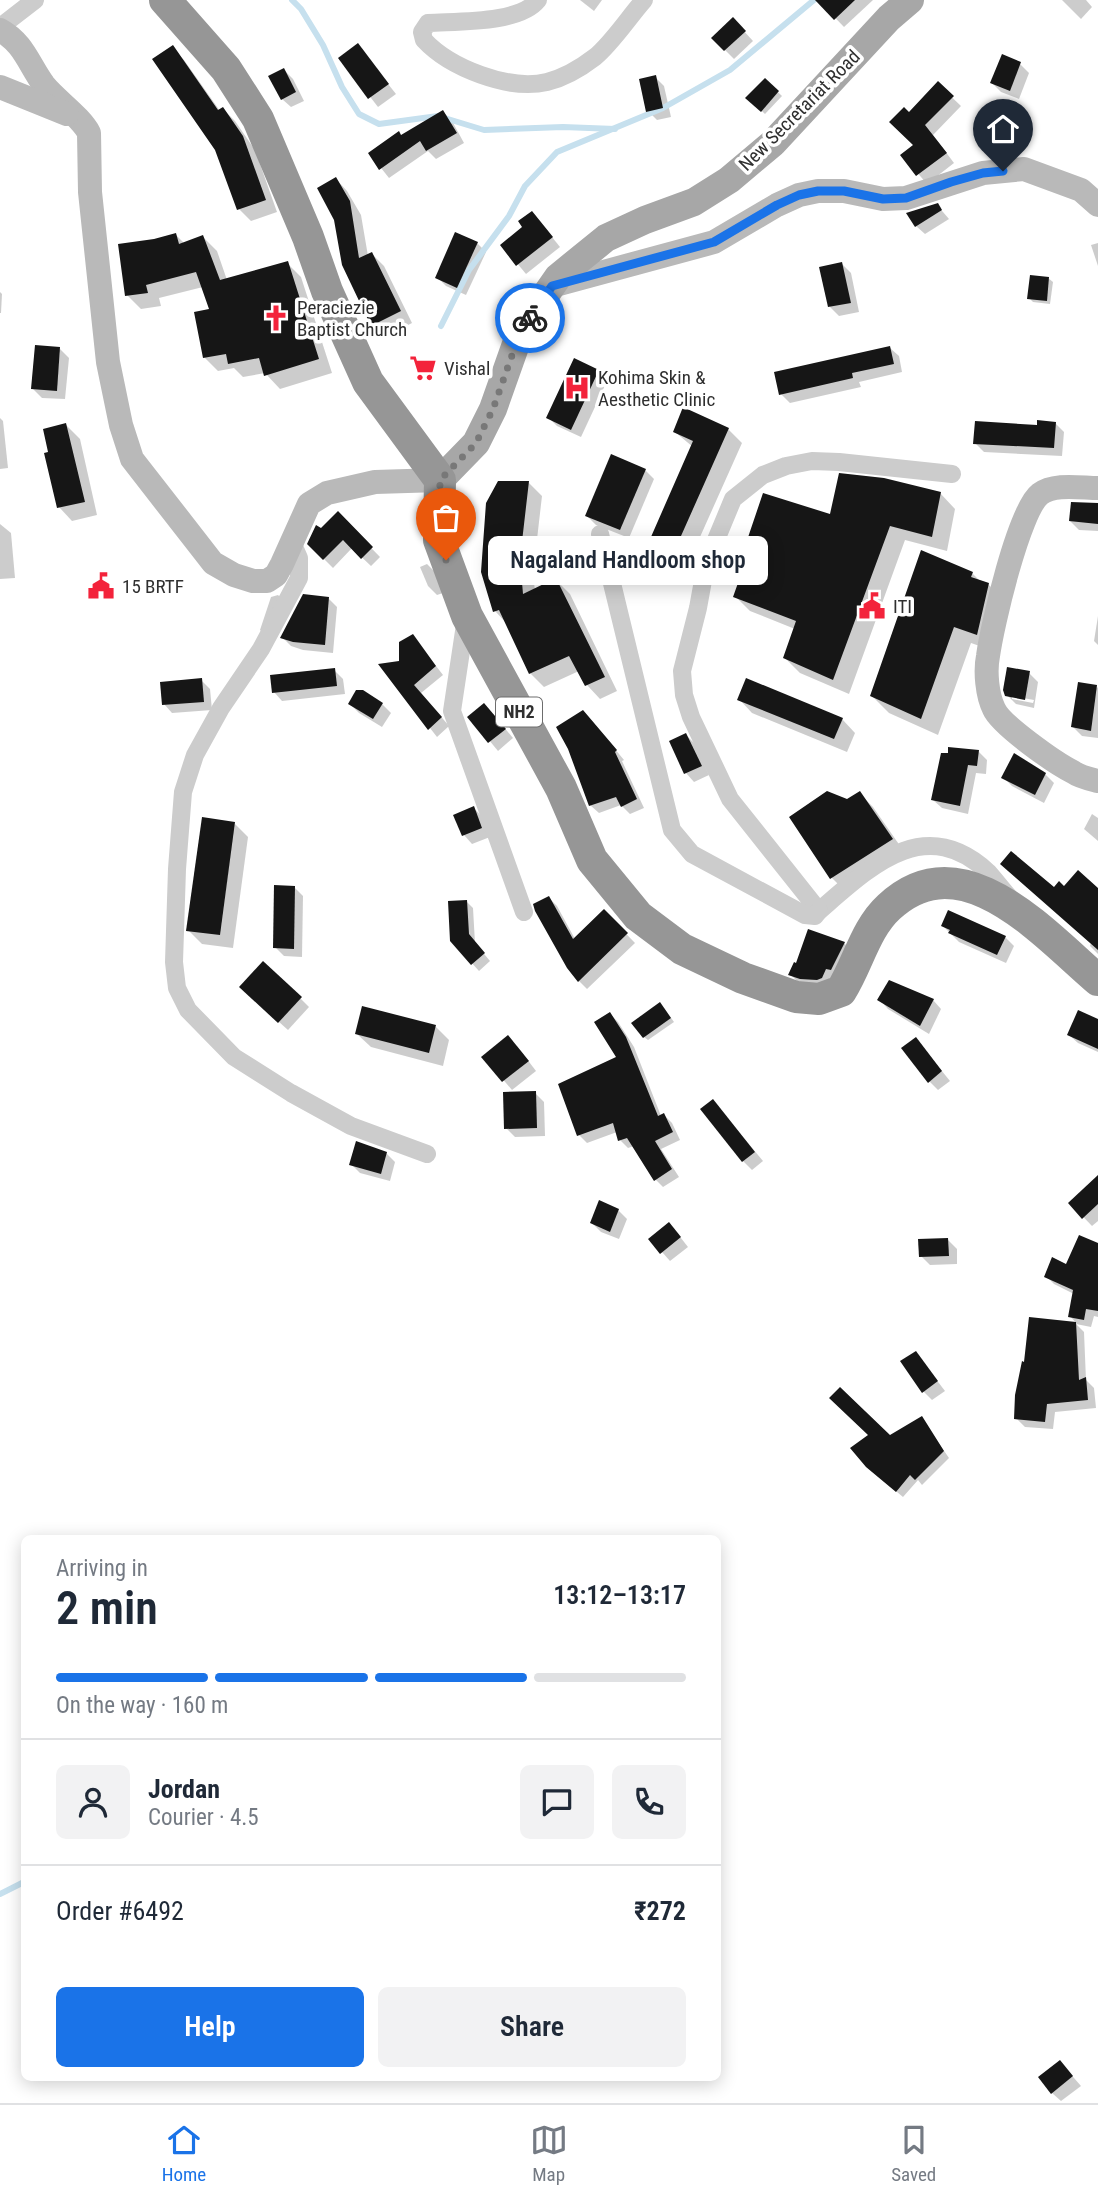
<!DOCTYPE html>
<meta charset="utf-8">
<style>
:root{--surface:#fff;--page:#f2f2f3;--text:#1f2937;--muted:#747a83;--line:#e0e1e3;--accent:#1a73e8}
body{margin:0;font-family:"Roboto Condensed",sans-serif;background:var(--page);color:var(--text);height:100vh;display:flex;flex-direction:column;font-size:26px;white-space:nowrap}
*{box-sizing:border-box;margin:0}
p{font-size:23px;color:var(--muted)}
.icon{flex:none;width:38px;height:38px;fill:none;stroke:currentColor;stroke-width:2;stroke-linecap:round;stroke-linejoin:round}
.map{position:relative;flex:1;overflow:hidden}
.panel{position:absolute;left:21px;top:1535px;width:700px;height:546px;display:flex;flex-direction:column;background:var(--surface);border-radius:10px;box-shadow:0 4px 18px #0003}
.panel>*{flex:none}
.pin{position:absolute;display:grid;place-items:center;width:60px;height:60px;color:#fff;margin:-72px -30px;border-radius:50% 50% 50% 0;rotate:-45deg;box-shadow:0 0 7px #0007}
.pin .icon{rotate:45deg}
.courier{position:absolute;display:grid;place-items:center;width:70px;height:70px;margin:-35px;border:5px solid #1a73e8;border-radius:50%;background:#fff;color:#222;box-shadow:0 2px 9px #0007}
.bubble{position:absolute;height:49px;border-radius:10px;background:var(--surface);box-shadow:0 4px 18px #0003;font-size:23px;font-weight:600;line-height:49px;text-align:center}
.summary em{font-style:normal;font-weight:600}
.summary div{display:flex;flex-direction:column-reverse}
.summary{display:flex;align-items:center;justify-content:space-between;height:119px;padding:0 35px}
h1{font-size:46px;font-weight:600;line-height:52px}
.bar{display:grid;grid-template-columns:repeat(4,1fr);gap:10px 7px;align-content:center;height:84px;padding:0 35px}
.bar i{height:9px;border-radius:5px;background:var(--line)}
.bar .on{background:var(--accent)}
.bar p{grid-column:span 4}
.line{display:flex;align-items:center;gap:18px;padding:0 35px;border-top:2px solid var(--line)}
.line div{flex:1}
.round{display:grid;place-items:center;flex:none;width:74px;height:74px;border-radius:10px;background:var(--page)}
.primary-button{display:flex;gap:14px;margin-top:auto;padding:14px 35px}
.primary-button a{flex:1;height:80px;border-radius:10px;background:var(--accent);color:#fff;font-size:28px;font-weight:600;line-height:80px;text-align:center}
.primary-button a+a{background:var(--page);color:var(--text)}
.tabs{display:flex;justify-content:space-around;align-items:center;height:98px;border-top:2px solid var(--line);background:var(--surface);font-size:19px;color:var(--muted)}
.tabs a{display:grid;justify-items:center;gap:4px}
.tabs .on{color:var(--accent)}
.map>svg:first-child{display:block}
.shadow{fill:#0003;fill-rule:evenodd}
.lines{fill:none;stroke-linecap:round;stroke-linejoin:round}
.stream{stroke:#c6e0ee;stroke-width:6}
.building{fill:#161616}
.street{stroke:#ccc;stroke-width:18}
.secondary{stroke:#b9b9b9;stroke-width:24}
.primary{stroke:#a7a7a7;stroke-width:28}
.highway{stroke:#969696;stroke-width:32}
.done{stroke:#787878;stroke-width:7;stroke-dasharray:0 12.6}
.route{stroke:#1a73e8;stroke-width:9}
.labels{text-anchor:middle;stroke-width:7;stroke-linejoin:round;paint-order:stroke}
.shield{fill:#fff;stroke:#6d6d6d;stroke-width:2}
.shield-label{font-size:18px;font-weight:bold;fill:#2f2f2f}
.street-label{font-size:19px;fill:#2f2f2f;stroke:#fff}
.poi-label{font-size:19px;fill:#2f2f2f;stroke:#fff;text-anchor:start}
</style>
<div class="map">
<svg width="1098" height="2103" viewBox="0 0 1098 2103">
<rect width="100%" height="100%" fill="#fff"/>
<g class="shadow">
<path d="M580,0H602L594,11Z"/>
<path d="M818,0H873L844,27Z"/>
<path d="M1062,0H1086L1092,7L1081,19Z"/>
<path d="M742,29L753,41L734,59L713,38Z"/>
<path d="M358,46L396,94L378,107L340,58Z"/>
<path d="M172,48L184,60L220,111L223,109L235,121L255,150L277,212L251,221L239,209L217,149Z"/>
<path d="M1020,64L1029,73L1019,99L1001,92L992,83Z"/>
<path d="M284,70L293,79L304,101L291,107L282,99Z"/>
<path d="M655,77L664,86L671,117L657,120L648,111Z"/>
<path d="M765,80L782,96L765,114L748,98Z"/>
<path d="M938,84L961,106L933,135L954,163L927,184L903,156L916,146L909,114Z"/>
<path d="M443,112L452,121L464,143L436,159L428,151L389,178L370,154Z"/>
<path d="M336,179L347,191L361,215L368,256L372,254L384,266L412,323L385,337L373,325Z"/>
<path d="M937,205L949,219L925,234L916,226Z"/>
<path d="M540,222L560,247L526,274L502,245Z"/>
<path d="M176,235L185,244L203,237L217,251L227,280L287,263L301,277L332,373L280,389L265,373L243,377L234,368L218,371L204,357L212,310L203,287L159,298L161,306L141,309L127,295L154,240Z"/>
<path d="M477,243L486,252L466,295L446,286L437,277Z"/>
<path d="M1098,243V266L1091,245Z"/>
<path d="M842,264L851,273L859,312L839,316L830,307Z"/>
<path d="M1048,278L1053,282L1050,304L1033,302L1029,298Z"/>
<path d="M0,292L2,294L1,313H0Z"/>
<path d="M890,348L899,356L902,372L859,382L861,387L790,403L781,394Z"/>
<path d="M60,349L69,358L65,399L42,398L33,389Z"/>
<path d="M575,361L598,372L607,381L581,437L557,426L548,417Z"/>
<path d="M0,418L3,421L8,468L0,469Z"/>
<path d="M1055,423L1064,432L1062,456L984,452L975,443Z"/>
<path d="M66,425L80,439L97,515L72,521L59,507L50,454Z"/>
<path d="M728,429L742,443L679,584L656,575L642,562L693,447L675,432Z"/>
<path d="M645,470L654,479L629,538L596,525L587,516Z"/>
<path d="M528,482L542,496L533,574L535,591L556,580L570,594L617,691L600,699L587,685L579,671L544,687L530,673L508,625L495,611Z"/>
<path d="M940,493L955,509L947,551L905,540L849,694L800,673L785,658L795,629L750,611L735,596L745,568L741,564L831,516Z"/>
<path d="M1098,505V531L1079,530L1070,521Z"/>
<path d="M338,514L380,557L371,566L352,548L333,568L309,544Z"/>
<path d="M0,524L11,533L15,578L0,579Z"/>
<path d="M427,564L436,573L443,593L437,595L428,586L420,567Z"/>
<path d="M972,573L981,582L988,584L1005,602L994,651L971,643L938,735L889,713L872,696Z"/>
<path d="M278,595L286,603L268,637L260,630L271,597Z"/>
<path d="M328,598L337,607L333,653L303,650L291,646L282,637Z"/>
<path d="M1098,616V645L1094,641Z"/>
<path d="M413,636L443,675L421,693L449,726L437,737L381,665L401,663Z"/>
<path d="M334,670L343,679L345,694L282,701L274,692Z"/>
<path d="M1029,673L1038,682L1034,708L1016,704L1007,695ZM1012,696L1034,700L1033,703L1012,699Z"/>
<path d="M201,680L210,689L212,710L172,713L164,704Z"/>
<path d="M1097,687L1098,688V738L1082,736L1073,727Z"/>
<path d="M739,699L842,719L855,733L847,752L752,713Z"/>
<path d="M350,704H382L391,713L382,727L359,713Z"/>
<path d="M493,714L513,738L498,751L470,717Z"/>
<path d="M591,720L624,760L622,761L644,808L630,814L621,805L599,813L590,805Z"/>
<path d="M686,735L695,744L709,775L694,782L686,773Z"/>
<path d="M978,751L987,760L986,774L976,773L968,814L942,808L933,800L949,755Z"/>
<path d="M1045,774L1054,783L1044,803L1012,786L1003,777Z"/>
<path d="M860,794L873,807L905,853L845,891L832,878L847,801Z"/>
<path d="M474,808L482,817L490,837L472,844L464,835Z"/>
<path d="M1092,814L1098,818V841L1084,829Z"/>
<path d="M235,824L248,837L233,948L202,944L188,930Z"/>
<path d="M294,887L303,896L302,957L284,956L275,947Z"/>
<path d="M1064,888L1098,890V954L1090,946L1091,943Z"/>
<path d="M549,898L557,906L575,939L604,911L635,943L587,989L579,981Z"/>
<path d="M466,901L473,908L475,943L490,961L479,971L452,941Z"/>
<path d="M943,926L1005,937L1014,946L1006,963L959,942Z"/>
<path d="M844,943L853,952L831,987L799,983L790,974Z"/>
<path d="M250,996L300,998L309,1007L288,1030Z"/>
<path d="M880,1000H933L941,1009L929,1034L888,1009Z"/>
<path d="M664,1008L674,1022L648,1040L644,1037Z"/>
<path d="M610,1014L618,1022L634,1047L661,1116L664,1115L672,1123L680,1140L661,1149L679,1177L663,1187L655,1179L634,1146L628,1148L620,1140L617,1132L587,1143L579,1135L619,1058Z"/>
<path d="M1098,1020V1052L1078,1043L1069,1035Z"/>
<path d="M436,1027L449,1040L443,1066L371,1047L357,1034Z"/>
<path d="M916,1039L950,1081L938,1090L929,1081Z"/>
<path d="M517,1046L536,1071L512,1090L484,1057Z"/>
<path d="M535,1093L544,1102L545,1136L515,1137L506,1128Z"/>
<path d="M713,1101L763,1161L752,1170L743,1161Z"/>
<path d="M386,1153L395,1162L390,1181L360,1173L351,1164Z"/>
<path d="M1098,1187V1221L1092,1226L1070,1203Z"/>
<path d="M618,1210L627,1219L619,1239L601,1232L592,1223Z"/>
<path d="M677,1233L688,1247L670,1261L662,1252Z"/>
<path d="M948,1240L957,1249V1264L930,1265L921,1256Z"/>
<path d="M1098,1245V1317L1094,1316L1091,1327L1076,1324L1084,1332L1086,1380L1094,1388L1096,1408L1055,1412L1053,1429L1025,1427L1016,1418L1031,1319L1077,1324L1070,1316L1074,1294L1054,1284L1046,1276L1067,1266Z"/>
<path d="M916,1353L945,1391L932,1400L923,1391Z"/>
<path d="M922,1419L949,1458L922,1485L918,1480L903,1497L873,1472L889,1438Z"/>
<path d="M1060,2062L1081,2086L1061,2101L1052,2093Z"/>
</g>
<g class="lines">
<g class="stream">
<path d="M292,0L301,9L323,45L342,87L359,114L379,124L438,116L484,130L563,127L615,129"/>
<path d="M441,326L469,270L509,216L525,186L557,152L663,108L730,70L814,0"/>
<path d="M0,1894L24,1882"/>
</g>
</g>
<g class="building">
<path d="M815,0H855L834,20Z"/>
<path d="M733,17L746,31L724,51L711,38Z"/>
<path d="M358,43L389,84L368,99L338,58Z"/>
<path d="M173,45L218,110L223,107L243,136L266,200L237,210L215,150L152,59Z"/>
<path d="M1002,54L1021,62L1010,91L990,83Z"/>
<path d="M284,68L296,92L281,100L268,76Z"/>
<path d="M656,75L663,108L646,112L639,79Z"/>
<path d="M765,78L779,91L761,112L745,98Z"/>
<path d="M938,81L954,96L925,125L947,153L916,176L900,155L913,145L889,122L904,107L909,112Z"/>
<path d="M443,110L457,133L426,151L420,141L379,170L368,153L399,131L401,135Z"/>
<path d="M336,177L350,201L359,258L372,252L401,311L371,326L342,265L334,220L317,188Z"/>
<path d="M938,203L942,210L915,227L906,213Z"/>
<path d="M532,211L553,237L516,266L500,245L522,227L518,221Z"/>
<path d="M455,232L478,242L457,288L435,278Z"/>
<path d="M176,233L179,244L203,235L220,280L288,261L319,359L264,376L259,358L228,364L226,354L203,358L194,312L209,309L196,272L146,285L148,293L125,296L118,244L154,239Z"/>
<path d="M842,262L851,303L828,307L819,267Z"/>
<path d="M1030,275L1049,277L1047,301L1027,299Z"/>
<path d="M35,345L60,347L57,391L31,389Z"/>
<path d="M890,346L894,364L852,373L853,378L779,395L774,372Z"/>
<path d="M574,358L599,370L571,430L546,418Z"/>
<path d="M683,407L729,428L665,572L640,562L693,441L673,432Z"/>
<path d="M1037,420L1056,422L1054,448L973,444L975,421L1037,425Z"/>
<path d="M66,423L85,502L57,508L44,453L48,452L43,429Z"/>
<path d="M611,454L646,469L620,530L585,516Z"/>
<path d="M839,473L884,478L941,492L932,537L890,526L833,680L783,658L796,621L733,597L744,566L739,564L763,493L830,514Z"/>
<path d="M498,481H529L520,559L523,594L556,578L605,677L585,686L569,656L529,674L499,610L493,612L481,572L486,503Z"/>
<path d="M1071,502L1098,503V524L1069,521Z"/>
<path d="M338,511L373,547L361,559L343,540L323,560L307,544L316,525L321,528Z"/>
<path d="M921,550L973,572L971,577L989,583L977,635L954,627L921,719L870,696Z"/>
<path d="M303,594L329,597L325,645L293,642L280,638Z"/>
<path d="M413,634L436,666L414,685L442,717L428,730L378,664L399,661V642Z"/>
<path d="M1007,667L1030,671L1025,700L1005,696L1003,690Z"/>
<path d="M335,668L337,686L272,693L270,675Z"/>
<path d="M202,678L204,702L162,705L160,682Z"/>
<path d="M746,678L843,718L834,739L737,700Z"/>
<path d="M1078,682L1097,685L1091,731L1071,727Z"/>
<path d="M356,690H363L383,703L373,719L348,704Z"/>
<path d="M484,703L506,729L488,743L467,717Z"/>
<path d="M583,710L617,750L615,752L637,799L621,807L616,797L589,806L568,749L556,727Z"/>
<path d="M686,733L702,766L684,774L669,741Z"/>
<path d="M948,747L979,750L977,766L968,765L960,806L931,800L941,753H948Z"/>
<path d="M1014,753L1046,773L1035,795L1001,778Z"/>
<path d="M827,791L847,799L860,791L893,839L830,879L789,817Z"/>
<path d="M474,806L482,828L462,836L453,815Z"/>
<path d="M202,817L235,822L220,935L186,931Z"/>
<path d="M1011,851L1054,887L1059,881L1064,886L1078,870L1098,888V950L1000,864Z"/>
<path d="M274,885L295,886L294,949L273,948Z"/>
<path d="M549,896L573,939L604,909L628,933L578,982L567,968L535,911L533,904Z"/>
<path d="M467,900L469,934L485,953L471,965L450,941L448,901Z"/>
<path d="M948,910L1006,936L997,955L948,933L950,930L941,926Z"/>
<path d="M808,929L845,942L831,970L826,969L822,978L817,980L800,979L788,975L794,962L796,963Z"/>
<path d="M263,961L302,997L278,1023L239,987Z"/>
<path d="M889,980L934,999L920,1026L877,1000Z"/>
<path d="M660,1002L671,1018L643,1038L631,1023Z"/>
<path d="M362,1006L436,1025L429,1053L355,1034Z"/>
<path d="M1078,1010L1098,1019V1049L1067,1035Z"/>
<path d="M610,1012L626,1037L658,1116L664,1113L673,1132L655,1141L672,1169L654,1181L627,1138L618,1141L613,1123L577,1136L558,1084L616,1057L594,1022Z"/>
<path d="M508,1035L529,1061L502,1082L481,1057Z"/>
<path d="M916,1037L942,1071L928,1083L901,1048Z"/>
<path d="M536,1091L537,1128L504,1129L503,1092Z"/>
<path d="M713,1099L755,1152L742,1162L700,1109Z"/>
<path d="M356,1141L387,1152L381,1174L349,1165Z"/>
<path d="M1098,1175V1204L1082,1219L1068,1203Z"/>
<path d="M599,1200L619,1209L610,1232L590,1223Z"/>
<path d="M669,1222L681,1237L660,1254L648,1239Z"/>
<path d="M1079,1235L1098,1243V1311L1086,1309L1084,1320L1068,1317L1073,1290L1044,1277L1052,1257L1066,1264Z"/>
<path d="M948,1238L949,1256L919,1257L918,1239Z"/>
<path d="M1029,1317L1076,1322L1079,1380L1086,1377L1088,1400L1047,1404L1045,1422L1014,1419L1015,1395L1022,1361L1024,1362Z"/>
<path d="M916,1351L938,1381L922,1393L900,1361Z"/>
<path d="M840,1387L890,1435L922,1416L944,1451L915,1480L910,1475L896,1492L866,1467L850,1448L868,1435L829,1398Z"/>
<path d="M1060,2060L1073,2076L1051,2094L1038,2077Z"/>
</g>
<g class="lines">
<g class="street">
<path d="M538,0C519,24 457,21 428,23L422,32L424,40C450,68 509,91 547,82C563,78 582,67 595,57C612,43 629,17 644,0"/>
<path d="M0,27L35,0"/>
<path d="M952,474L839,462L812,461L786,466L763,475L733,499L706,564L698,608L682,671L684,695L691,717L730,799L819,911C870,867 924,813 988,872C995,880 1002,889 1009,897"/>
<path d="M600,534L672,830L692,854L805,915L815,916L819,911"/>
<path d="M292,542L299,558V578L261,649L221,708L195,755L183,792L177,869L174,962L177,988L188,1010L234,1057L291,1093L351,1126L427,1154"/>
<path d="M466,618L452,711L524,912"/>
</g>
<g class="secondary">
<path d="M0,30C24,43 29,65 44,85C56,100 81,117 89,133L90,192L108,362L121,425L132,459L213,563L234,575L253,581H267L276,575L282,564L309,504L327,493L375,482L440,480"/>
<path d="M0,87L67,114"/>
<path d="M552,286L714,242L777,205L799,195L818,191H844L883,199L906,198L983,173L1024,169L1081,190L1098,205"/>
<path d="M1098,488C1081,488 1054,483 1040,494C1019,510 992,626 988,656C985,671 987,695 994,709C1001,725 1055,763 1073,772C1080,777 1090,779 1098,781"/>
</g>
<path class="primary" d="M440,480L476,443L493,409L516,344L535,310L558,277L606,238L645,220L694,202L729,180L773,143L889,18L910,0"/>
<path class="highway" d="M165,0L226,69L258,119L308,237L327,291L368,382L440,480L439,540L467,616L561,788L592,860L638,916L682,949L743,978L796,997L819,999L841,991C858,964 865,929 889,907C962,839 1043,933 1098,980"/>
</g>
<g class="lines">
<path class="done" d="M446,560L439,540L440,480L476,443L493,409L516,344L530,318"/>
<path class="route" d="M530,318L552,286L714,242L777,205L799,195L818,191H844L883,199L906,198L951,182L983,173L1003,171"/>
</g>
<defs>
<g id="church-bare" transform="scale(2.1)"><path d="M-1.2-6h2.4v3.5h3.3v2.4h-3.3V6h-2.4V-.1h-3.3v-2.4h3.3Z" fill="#f3233b" stroke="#fff" stroke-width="2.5" paint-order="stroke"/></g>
<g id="supermarket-bare" transform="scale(2.1)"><path d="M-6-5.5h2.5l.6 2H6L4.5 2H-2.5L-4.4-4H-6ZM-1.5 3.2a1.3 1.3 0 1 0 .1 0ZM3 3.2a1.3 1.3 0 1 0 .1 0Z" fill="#f3233b" stroke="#fff" stroke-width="2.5" paint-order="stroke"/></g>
<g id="hospital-bare" transform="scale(2.1)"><path d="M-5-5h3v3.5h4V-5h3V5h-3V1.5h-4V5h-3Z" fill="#f3233b" stroke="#fff" stroke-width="2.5" paint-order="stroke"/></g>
<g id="civic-bare" transform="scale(2.1)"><path d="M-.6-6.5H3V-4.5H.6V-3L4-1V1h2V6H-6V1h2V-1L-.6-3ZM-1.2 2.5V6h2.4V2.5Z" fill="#f3233b" stroke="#fff" stroke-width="2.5" paint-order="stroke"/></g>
</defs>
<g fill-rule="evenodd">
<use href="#church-bare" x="276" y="318"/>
<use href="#supermarket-bare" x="423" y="368"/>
<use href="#hospital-bare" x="577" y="388"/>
<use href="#civic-bare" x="101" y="586"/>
<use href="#civic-bare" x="872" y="606"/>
</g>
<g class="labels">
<rect class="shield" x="496" y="697.5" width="46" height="29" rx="5"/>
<g class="shield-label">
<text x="519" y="718">NH2</text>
</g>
<g class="street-label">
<text transform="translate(799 110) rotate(-45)" y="7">New Secretariat Road</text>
</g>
<g class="poi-label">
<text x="297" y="314">Peraciezie<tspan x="297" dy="22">Baptist Church</tspan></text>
<text x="444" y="375">Vishal</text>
<text x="598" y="384">Kohima Skin &amp;<tspan x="598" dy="22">Aesthetic Clinic</tspan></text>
<text x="122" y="593">15 BRTF</text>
<text x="893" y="613">ITI</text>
</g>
</g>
</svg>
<div class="pin" style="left:446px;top:560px;background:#ea580c"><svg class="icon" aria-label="bag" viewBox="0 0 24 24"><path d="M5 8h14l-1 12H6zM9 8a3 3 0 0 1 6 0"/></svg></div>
<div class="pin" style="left:1003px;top:171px;background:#1f2937"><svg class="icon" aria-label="home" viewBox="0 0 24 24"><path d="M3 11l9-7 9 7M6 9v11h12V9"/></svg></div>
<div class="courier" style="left:530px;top:318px"><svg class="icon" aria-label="bike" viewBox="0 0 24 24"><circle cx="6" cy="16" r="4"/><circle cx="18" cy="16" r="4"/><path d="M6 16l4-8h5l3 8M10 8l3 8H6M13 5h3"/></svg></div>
<div class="bubble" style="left:488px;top:536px;width:280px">Nagaland Handloom shop</div>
<section class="panel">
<div class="summary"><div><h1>2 min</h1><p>Arriving in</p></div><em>13:12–13:17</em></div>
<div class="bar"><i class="on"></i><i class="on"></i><i class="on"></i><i></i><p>On the way · 160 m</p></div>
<div class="line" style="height:126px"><a class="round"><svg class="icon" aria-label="person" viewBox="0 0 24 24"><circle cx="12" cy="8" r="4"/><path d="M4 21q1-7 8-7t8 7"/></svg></a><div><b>Jordan</b><p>Courier · 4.5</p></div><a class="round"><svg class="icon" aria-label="chat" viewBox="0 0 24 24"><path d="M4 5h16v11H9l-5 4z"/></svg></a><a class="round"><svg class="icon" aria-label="phone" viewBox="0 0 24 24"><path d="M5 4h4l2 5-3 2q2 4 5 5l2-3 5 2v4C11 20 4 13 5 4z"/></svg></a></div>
<div class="line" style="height:91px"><div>Order #6492</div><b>₹272</b></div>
<div class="primary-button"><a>Help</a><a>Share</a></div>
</section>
</div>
<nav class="tabs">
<a class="on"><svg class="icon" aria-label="home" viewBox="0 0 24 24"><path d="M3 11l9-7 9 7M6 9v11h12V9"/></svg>Home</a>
<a><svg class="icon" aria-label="map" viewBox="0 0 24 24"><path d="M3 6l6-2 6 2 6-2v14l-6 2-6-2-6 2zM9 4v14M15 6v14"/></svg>Map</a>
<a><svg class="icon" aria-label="saved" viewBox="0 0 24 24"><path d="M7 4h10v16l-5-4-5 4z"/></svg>Saved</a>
</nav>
